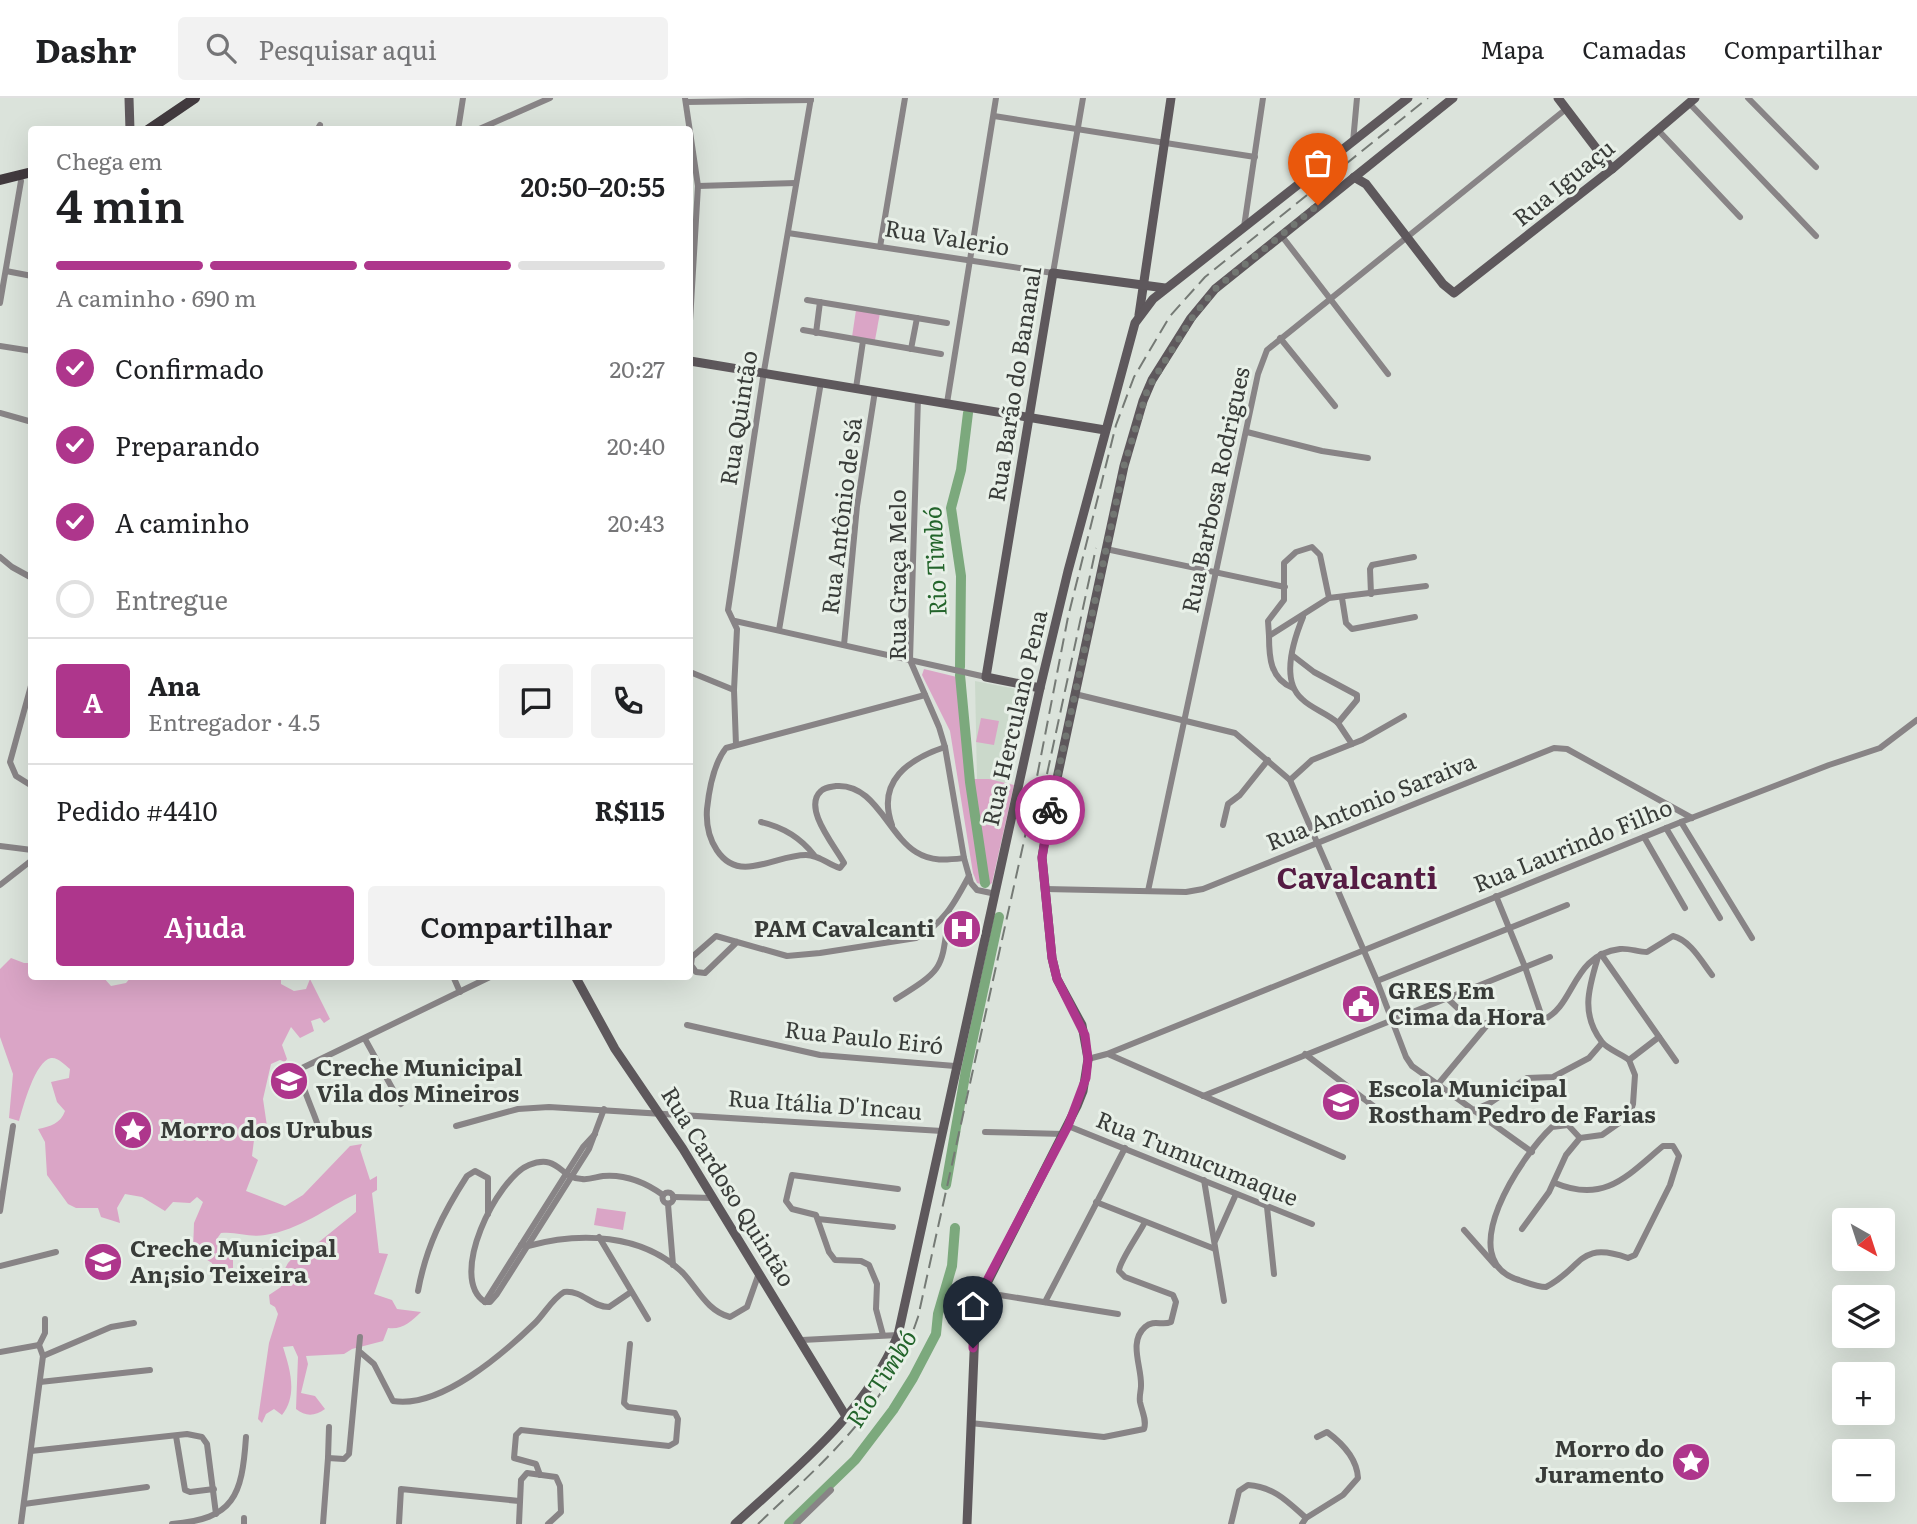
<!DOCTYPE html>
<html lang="pt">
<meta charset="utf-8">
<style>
:root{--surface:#fff;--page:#f2f2f2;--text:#202124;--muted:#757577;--line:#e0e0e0;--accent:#ae368c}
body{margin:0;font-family:Literata,serif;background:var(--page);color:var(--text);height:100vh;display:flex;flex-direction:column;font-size:26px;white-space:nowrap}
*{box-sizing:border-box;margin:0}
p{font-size:23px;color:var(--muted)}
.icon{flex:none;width:38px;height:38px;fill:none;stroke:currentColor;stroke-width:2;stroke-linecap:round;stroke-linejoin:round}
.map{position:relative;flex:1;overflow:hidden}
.sheet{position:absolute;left:28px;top:28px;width:665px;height:854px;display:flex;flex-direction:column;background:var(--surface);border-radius:7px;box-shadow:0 7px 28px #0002}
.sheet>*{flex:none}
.needle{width:46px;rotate:141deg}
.buttons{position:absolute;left:1832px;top:1110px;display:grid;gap:14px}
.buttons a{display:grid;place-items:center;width:63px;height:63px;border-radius:7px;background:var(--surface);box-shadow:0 7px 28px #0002;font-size:35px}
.pin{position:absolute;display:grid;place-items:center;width:60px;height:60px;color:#fff;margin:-72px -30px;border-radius:50% 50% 50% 0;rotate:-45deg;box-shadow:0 0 7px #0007}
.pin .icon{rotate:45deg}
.courier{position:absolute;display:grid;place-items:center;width:70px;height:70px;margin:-35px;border:5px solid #ae368c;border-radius:50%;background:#fff;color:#222;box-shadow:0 2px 9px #0007}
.head em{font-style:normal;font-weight:600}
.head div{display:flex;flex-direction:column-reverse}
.head{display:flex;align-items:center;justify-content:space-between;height:119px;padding:0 28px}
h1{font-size:46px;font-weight:600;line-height:52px}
.bar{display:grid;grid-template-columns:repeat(4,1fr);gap:10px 7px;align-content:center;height:84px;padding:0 28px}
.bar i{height:9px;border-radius:5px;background:var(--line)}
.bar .current{background:var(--accent)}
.bar p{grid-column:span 4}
.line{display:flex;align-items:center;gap:18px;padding:0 28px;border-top:2px solid var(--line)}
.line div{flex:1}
.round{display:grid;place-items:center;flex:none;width:74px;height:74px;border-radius:7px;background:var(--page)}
ol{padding:0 28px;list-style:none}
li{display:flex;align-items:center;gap:21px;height:77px}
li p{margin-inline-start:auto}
li .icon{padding:7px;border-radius:50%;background:var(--accent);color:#fff;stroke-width:4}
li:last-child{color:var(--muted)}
li i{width:38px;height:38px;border:4px solid var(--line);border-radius:50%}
.button{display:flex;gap:14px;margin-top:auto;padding:14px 28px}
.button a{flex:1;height:80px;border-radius:7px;background:var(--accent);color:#fff;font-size:28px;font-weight:600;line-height:80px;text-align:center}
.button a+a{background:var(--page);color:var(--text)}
header{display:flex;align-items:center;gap:42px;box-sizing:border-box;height:98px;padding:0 35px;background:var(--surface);border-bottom:2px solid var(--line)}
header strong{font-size:33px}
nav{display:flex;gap:38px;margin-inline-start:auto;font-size:24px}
.search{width:490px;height:63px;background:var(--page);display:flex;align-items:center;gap:18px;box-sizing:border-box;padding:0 24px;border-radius:7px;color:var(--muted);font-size:26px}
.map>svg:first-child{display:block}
.built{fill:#cbd9cb}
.green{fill:#daa5c6}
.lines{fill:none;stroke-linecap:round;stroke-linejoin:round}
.river{stroke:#7ca97d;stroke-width:10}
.street{stroke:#888486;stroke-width:6}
.secondary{stroke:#5e585c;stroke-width:9}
.primary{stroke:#413a3e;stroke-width:10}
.rail{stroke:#757a75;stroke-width:2;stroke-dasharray:14 7;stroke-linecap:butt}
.done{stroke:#727672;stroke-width:7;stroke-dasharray:0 12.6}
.route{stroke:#ae368c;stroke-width:9}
.labels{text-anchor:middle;stroke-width:6;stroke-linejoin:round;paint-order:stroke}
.street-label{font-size:23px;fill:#393c39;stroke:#e8f0e8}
.poi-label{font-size:23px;font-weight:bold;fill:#393c39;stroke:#e8f0e8;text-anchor:start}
.water-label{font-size:24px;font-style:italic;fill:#23642b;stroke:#e8f0e8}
.district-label{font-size:30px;font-weight:bold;fill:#551b43;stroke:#e8f0e8}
</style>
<header>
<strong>Dashr</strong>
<div class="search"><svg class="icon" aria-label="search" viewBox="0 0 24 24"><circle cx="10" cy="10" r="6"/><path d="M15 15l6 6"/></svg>Pesquisar aqui</div>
<nav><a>Mapa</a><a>Camadas</a><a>Compartilhar</a></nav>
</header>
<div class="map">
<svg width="1917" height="1426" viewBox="0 0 1917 1426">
<rect width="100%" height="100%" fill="#dbe3db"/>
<path class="built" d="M975,583L1025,593L1027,597L1008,685L977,681Z"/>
<g class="green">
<path d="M856,212L880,215L875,242L852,239Z"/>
<path d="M924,571L965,581L972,681H989L1014,687L992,785L988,788L977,785L973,775L950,633L922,577Z"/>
<path d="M981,620L999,623L994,647L976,644Z"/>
<path d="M11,860L24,865H31L32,878L103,879L111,888L126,885L131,879L281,878V886L294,893L306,891L310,881L330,921L324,925L320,920L311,923L314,933L300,940L291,929L282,947L287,961L285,964L280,962L271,966L263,1001L269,1042H254L252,1058L258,1062L246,1093L285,1108L303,1097L350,1048L362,1046L360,1051L370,1082L377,1078V1092L372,1095L379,1155L388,1156L374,1196L392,1202L397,1211L421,1214C411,1224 402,1232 388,1230L383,1243L352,1251L344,1256L306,1258L308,1266L301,1295L315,1298L325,1311C315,1318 306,1319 296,1311L298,1259L293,1248L283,1249C290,1271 298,1297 282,1317L274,1311L266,1316L262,1325L258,1321L269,1245L278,1216L275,1209L270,1206L269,1197L281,1189L280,1180L288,1165L300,1152L314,1148L356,1114V1096C326,1110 300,1132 265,1137C250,1140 236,1133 221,1135L216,1142L233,1154V1175L228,1182L220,1181L214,1173L212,1165L193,1153L194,1125L203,1104L197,1099L190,1105L173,1104L165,1113L142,1099L125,1096L117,1110L120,1125L101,1119L98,1110H76L68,1106L47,1077L45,1044L38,1031C51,1028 60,1026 65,1013L57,1004L51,984L69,980L70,971C65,967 58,959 51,960C35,963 23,1009 19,1023L9,1020L13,976L0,939V871Z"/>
<path d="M1373,892L1379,908L1348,920L1342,905Z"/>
<path d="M597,1110L626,1114L623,1132L594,1127Z"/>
</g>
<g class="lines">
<g class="river">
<path d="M960,569L961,478L951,410L961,372L968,315"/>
<path d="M960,577L970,684L985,785"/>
<path d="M946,1087L966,972L999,819"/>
<path d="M789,1426L855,1362L893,1312L913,1280L936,1236L938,1216L952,1168L955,1130"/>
</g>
<g class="street">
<path d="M685,0L698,88L690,223"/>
<path d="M1748,0L1816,69"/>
<path d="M686,4L811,2"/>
<path d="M1689,5L1816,138"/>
<path d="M994,18L1255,59"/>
<path d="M317,32L320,27"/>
<path d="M458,32L463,0"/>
<path d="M477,32L550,0"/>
<path d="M1658,32L1740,119"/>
<path d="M1353,44L1357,0"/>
<path d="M698,88L796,85"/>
<path d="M1244,129L1263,0"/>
<path d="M788,135L1053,175L1083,0"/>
<path d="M1281,137L1388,276"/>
<path d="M880,149L905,0"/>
<path d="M6,173L32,178"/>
<path d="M807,202L947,225"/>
<path d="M0,205L21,83"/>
<path d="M803,232L941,256"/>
<path d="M816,235L820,204"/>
<path d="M1280,240L1335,308"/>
<path d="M0,248L32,253"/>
<path d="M911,251L917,220"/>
<path d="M856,290L863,243"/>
<path d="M918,300L910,562L939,629L945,649L964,760L971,785L977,792L996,796"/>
<path d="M947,305L996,0"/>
<path d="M0,315L32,324"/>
<path d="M1247,334L1322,353L1368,360"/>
<path d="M1106,451L1285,489"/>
<path d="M0,459L12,469L32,480"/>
<path d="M1371,496L1370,471L1372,467L1414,459"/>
<path d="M1329,500L1320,457L1312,449L1296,454L1284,465V502L1268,523L1269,538L1329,500L1426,488"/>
<path d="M1342,500L1346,525L1352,531L1415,519"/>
<path d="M1303,519C1294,541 1280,582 1302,601C1312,611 1327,615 1338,625"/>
<path d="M735,523L986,579"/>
<path d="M779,532L821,284"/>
<path d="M1269,538C1269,559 1270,581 1293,590"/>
<path d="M844,547L857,408L875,293"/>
<path d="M1292,557L1314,574L1357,597V602L1338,625L1352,646"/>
<path d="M690,574L734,592"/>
<path d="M32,584L10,664L16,678L32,688"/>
<path d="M1075,596L1235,635L1290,682L1377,883L1406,959L1412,968L1532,1054"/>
<path d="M925,597L726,650C714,665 709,692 707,711C705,739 720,774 753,768C771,766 788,757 806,757C820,757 828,767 840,770L844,765C835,748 802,710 821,693C825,689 830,689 836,688C875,685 888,737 916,754C932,764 947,762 964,760"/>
<path d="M736,647L734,592L737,531L728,512L764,273L811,0"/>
<path d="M1290,682L1312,662L1362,642L1404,618"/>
<path d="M761,724C783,729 800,739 814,757"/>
<path d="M1681,724L1752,840"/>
<path d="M892,727C876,683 909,661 945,649"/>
<path d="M1223,727L1228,706L1240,697L1268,662"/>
<path d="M1666,730L1720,820"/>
<path d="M1644,739L1685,810"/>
<path d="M0,748L32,752"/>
<path d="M0,787L32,762"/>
<path d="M1045,791L1186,794L1203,791L1554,650L1567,651L1692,720"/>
<path d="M1148,793L1258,276L1267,252L1566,11"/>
<path d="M1496,798L1525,869L1543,922"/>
<path d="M737,844L705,875L696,874L691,867L692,859L716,838L787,858L820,855L916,840C944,826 955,804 969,778"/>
<path d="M1601,856L1676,963"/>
<path d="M1598,859C1589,889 1580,916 1602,944C1607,951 1622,956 1629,962L1659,939"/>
<path d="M453,878L460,894"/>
<path d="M1377,883L1567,807"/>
<path d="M1447,900L1469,921L1482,927L1509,915L1543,922C1576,907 1571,857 1620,851C1629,850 1638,854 1647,854L1673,838C1690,842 1702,864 1712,877"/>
<path d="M896,901C946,870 941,871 949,815"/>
<path d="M687,927L820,957L955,968"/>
<path d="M365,941L401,1006"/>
<path d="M1108,956L1343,1059"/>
<path d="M1305,956L1393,1023"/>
<path d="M1088,961L1107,956L1681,724L1829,667L1880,650L1917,622"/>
<path d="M1439,985L1488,926"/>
<path d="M1203,998L1550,859"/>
<path d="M1474,1012L1490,1005L1527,980L1553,979L1589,960L1602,945"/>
<path d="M456,1028L518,1011L549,1009L942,1033"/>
<path d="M1068,1028L1312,1126"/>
<path d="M319,1031C316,1018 297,980 300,971L492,878"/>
<path d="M985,1034L1064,1036"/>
<path d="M1204,1082L1224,1203"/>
<path d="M1555,1085C1605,1106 1628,1077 1663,1048H1673L1679,1058L1670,1087L1635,1157L1628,1160C1578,1142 1583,1170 1546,1189C1537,1189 1528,1185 1519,1182C1451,1162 1522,1057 1552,1029L1568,1027L1580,1040"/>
<circle cx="668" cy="1100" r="5.5"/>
<path d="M673,1099L713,1100"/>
<path d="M1096,1104L1215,1151"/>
<path d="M668,1106L673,1167"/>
<path d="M1267,1109L1274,1176"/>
<path d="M0,1113L13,1028"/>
<path d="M818,1121L893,1129"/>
<path d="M1522,1131L1549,1094L1566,1057L1580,1040L1602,1037L1629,1018L1633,1006L1635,977L1629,962"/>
<path d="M1464,1132L1495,1167"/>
<path d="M599,1139L648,1221"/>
<path d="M1215,1143L1236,1096"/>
<path d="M521,1147L528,1148C579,1134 642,1135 683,1175C698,1191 707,1213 730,1219L747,1209L759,1175"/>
<path d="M0,1168L56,1154"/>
<path d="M418,1193C426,1149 443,1115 467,1078L475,1073L488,1080V1116"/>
<path d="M981,1194L1118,1216"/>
<path d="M485,1204C447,1180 497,1080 529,1067C559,1055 560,1081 582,1081C589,1082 596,1079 603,1078C626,1076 645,1084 663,1097"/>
<path d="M485,1204H490L497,1196L589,1051L604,1011"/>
<path d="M485,1204L583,1049L595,1036"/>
<path d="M1045,1204L1125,1050"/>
<path d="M883,1237L876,1211L877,1186L869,1167L861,1163L835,1162L829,1154L816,1117L792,1111L786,1103L792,1077L898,1091"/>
<path d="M802,1242L898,1237"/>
<path d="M39,1247L45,1235V1221"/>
<path d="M0,1254L39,1247"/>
<path d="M360,1254L374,1266L393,1303C440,1311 503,1256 535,1225C545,1215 552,1201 564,1194C583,1192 591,1209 609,1209L631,1194"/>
<path d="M43,1258L111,1229L134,1225"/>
<path d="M40,1284L150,1272"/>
<path d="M970,1325L1104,1339L1144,1331C1147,1322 1142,1314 1140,1304C1139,1298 1141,1293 1141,1288C1142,1269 1128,1244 1145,1229C1154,1221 1162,1228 1171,1224L1176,1204L1173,1197L1125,1179L1119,1173C1119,1164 1139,1136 1145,1124"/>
<path d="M176,1338L185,1392L190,1394L214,1391"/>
<path d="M31,1353L187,1336L202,1339L207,1346L216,1416"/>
<path d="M328,1360L329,1329"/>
<path d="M540,1377L536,1366L514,1360L516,1337L521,1332L669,1348L676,1344L678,1321L675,1315L628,1309L624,1305L630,1246"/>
<path d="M24,1406L147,1389"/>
<path d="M21,1426L43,1258L39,1247"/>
<path d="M172,1426C234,1421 242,1398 246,1339"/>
<path d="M244,1426V1420"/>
<path d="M323,1426L328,1360L344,1361L349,1356L360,1239"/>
<path d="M399,1426L401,1391L519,1403"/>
<path d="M519,1426L521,1382L527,1375L556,1379L560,1388L561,1414L548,1426"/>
<path d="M796,1426L831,1392"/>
<path d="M1231,1426L1239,1393L1248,1387C1274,1389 1287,1403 1306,1420"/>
<path d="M1302,1426L1306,1420L1343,1397L1358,1380C1357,1360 1342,1345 1327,1334L1317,1339"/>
</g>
<g class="secondary">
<path d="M129,0L130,32"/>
<path d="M1558,0L1612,71"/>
<path d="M1354,79L1366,86L1443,186L1454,195L1612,71L1695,0"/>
<path d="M1139,217L1171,0"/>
<path d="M690,263L1105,332"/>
<path d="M1040,590L986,579L1053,175L1165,190"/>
<path d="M575,878L615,951L683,1051L847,1320"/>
<path d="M735,1426C798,1368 864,1317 898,1237L1040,590L1068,473L1135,225L1153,201L1408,0"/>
<path d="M967,1426L976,1207L1077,1008L1083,993L1088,961L1082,927L1057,881L1052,860L1042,759L1050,713L1124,368L1143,303L1152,282L1191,220L1215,191L1453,0"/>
</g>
<g class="primary">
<path d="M148,32L195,0"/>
<path d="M0,82L32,74"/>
</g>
<g class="rail">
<path d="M1047,676L1096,450"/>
<path d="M758,1426C825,1362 888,1310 918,1219L1028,725L1068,519L1116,327L1134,279L1170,218L1205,179L1428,0"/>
</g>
</g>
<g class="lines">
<path class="done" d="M1050,712L1124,368L1148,290L1192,220L1215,191L1318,107"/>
<path class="route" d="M973,1250L974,1213L981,1194L1068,1028L1086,980L1088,961L1085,937L1057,881L1052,860L1042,760L1050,712"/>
</g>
<defs>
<g id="hospital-disc" transform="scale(2.0125)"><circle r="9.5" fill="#ae368c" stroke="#e8f0e8"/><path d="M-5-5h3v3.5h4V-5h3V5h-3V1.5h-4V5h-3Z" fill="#fff"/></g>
<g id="civic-disc" transform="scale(2.0125)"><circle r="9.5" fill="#ae368c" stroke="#e8f0e8"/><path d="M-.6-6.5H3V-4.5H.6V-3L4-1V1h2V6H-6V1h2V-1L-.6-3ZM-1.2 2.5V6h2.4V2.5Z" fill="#fff"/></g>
<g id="school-disc" transform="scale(2.0125)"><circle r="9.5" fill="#ae368c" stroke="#e8f0e8"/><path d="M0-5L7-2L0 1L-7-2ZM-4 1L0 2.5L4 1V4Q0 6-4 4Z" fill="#fff"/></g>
<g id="sight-disc" transform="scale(2.0125)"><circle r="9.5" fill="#ae368c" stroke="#e8f0e8"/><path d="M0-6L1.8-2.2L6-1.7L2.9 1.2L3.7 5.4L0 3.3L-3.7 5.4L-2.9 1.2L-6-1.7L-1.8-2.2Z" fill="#fff"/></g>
</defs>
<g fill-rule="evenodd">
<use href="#hospital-disc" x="962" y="831"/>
<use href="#civic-disc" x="1361" y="906"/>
<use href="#school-disc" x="289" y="983"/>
<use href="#school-disc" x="1341" y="1004"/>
<use href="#sight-disc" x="133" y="1032"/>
<use href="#school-disc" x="103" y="1164"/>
<use href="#sight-disc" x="1691" y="1364"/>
</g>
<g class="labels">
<g class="street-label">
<text transform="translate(1564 85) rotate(-39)" y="8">Rua Iguaçu</text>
<text transform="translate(947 140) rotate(9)" y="8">Rua Valerio</text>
<text transform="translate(1015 286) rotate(-81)" y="8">Rua Barão do Bananal</text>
<text transform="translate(739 320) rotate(-81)" y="8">Rua Quintão</text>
<text transform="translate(1216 392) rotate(-78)" y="8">Rua Barbosa Rodrigues</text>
<text transform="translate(842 418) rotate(-83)" y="8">Rua Antônio de Sá</text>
<text transform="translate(898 477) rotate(-90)" y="8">Rua Graça Melo</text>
<text transform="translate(1015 620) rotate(-77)" y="8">Rua Herculano Pena</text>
<text transform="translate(1371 704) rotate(-22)" y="8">Rua Antonio Saraiva</text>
<text transform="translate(1573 748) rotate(-22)" y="8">Rua Laurindo Filho</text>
<text transform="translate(864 940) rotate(6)" y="8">Rua Paulo Eiró</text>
<text transform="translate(825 1007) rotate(4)" y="8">Rua Itália D'Incau</text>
<text transform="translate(1197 1061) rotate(22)" y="8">Rua Tumucumaque</text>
<text transform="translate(728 1089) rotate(58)" y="8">Rua Cardoso Quintão</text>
</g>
<g class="poi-label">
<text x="935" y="839" text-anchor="end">PAM Cavalcanti</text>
<text x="1388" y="901">GRES Em<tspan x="1388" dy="26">Cima da Hora</tspan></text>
<text x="316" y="978">Creche Municipal<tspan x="316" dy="26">Vila dos Mineiros</tspan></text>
<text x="1368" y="999">Escola Municipal<tspan x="1368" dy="26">Rostham Pedro de Farias</tspan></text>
<text x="160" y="1040">Morro dos Urubus</text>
<text x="130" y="1159">Creche Municipal<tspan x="130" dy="26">An¡sio Teixeira</tspan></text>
<text x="1664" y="1359" text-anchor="end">Morro do<tspan x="1664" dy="26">Juramento</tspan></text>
</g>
<g class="water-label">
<text transform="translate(936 463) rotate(-93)" y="8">Rio Timbó</text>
<text transform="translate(882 1281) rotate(-58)" y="8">Rio Timbó</text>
</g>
<g class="district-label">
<text x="1357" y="791">Cavalcanti</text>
</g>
</g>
</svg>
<div class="buttons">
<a><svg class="needle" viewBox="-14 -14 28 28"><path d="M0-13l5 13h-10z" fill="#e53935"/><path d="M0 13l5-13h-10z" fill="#757577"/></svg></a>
<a><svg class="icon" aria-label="layers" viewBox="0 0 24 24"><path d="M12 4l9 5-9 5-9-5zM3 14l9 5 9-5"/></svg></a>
<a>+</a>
<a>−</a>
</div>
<div class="pin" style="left:1318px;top:107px;background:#ea580c"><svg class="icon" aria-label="bag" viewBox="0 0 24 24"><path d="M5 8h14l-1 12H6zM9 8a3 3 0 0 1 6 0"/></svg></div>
<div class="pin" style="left:973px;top:1250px;background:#1f2937"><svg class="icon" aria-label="home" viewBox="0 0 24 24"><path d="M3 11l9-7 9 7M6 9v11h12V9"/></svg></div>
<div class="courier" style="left:1050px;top:712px"><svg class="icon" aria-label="bike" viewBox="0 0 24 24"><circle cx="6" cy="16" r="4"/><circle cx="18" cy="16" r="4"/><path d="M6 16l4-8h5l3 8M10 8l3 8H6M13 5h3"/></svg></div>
<section class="sheet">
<div class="head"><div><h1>4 min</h1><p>Chega em</p></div><em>20:50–20:55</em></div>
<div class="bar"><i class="current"></i><i class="current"></i><i class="current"></i><i></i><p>A caminho · 690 m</p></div>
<ol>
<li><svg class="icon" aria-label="check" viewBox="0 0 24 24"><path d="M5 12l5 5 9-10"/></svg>Confirmado<p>20:27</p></li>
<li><svg class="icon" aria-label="check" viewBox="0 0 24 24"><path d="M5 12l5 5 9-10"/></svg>Preparando<p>20:40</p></li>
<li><svg class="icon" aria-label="check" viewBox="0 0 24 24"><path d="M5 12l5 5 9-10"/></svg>A caminho<p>20:43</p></li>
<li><i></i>Entregue</li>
</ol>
<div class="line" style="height:126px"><b class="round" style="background:var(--accent);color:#fff">A</b><div><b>Ana</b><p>Entregador · 4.5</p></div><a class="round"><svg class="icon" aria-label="chat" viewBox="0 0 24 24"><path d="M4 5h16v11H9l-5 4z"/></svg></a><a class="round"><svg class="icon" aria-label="phone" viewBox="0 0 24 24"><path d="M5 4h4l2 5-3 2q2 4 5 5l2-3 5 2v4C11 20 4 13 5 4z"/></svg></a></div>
<div class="line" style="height:91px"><div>Pedido #4410</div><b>R$115</b></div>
<div class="button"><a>Ajuda</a><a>Compartilhar</a></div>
</section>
</div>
